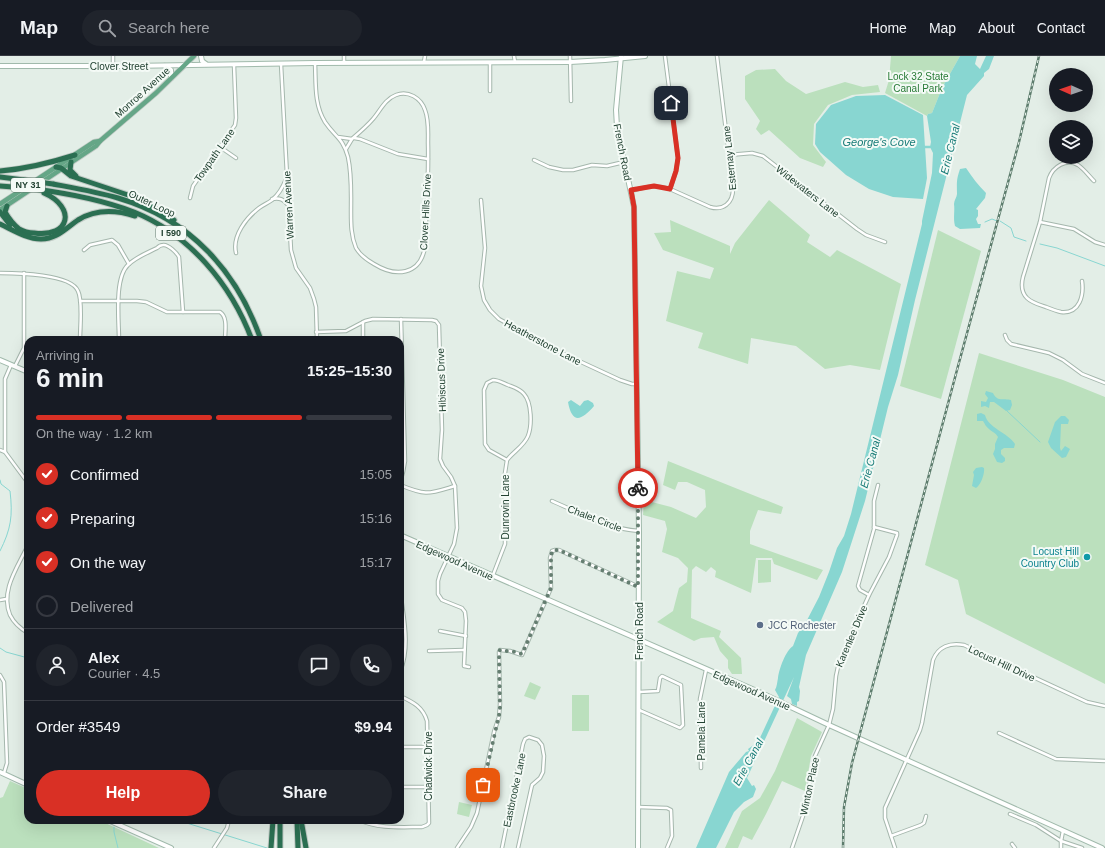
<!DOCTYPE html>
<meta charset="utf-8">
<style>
:root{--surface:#171b24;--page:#20242c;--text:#f1f3f6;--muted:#9ea1a6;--line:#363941;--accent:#d93025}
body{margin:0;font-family:Arial,sans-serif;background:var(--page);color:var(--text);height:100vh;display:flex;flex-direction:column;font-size:15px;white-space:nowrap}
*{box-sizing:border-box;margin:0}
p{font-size:13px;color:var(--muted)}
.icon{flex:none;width:22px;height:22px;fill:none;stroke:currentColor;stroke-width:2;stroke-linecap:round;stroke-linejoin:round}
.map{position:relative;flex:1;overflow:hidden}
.details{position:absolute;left:24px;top:280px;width:380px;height:488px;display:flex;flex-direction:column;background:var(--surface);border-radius:12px;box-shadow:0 4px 16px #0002}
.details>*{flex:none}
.needle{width:26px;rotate:272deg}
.controls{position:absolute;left:1049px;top:12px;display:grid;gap:8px}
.controls a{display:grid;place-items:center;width:44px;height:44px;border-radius:50%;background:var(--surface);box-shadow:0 4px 16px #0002;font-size:20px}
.pin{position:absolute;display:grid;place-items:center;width:34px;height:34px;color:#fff;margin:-17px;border-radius:8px;box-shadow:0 2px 6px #0006}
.courier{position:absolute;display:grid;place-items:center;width:40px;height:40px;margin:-20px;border:3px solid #d93025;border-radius:50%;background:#fff;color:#222;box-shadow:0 1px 5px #0007}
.summary em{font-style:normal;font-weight:700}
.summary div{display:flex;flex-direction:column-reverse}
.summary{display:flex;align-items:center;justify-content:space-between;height:68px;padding:0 12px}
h1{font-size:26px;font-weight:700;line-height:30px}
.bar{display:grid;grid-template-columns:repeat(4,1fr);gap:6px 4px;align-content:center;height:48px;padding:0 12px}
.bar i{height:5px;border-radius:3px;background:var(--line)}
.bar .on{background:var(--accent)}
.bar p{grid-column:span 4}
.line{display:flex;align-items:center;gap:10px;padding:0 12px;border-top:1px solid var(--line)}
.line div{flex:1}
.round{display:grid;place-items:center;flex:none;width:42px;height:42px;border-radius:21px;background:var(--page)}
ol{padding:0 12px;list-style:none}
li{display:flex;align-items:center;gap:12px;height:44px}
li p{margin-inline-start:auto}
li .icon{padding:4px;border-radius:50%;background:var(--accent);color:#fff;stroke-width:4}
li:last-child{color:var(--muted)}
li i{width:22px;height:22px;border:2px solid var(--line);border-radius:50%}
.button{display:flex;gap:8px;margin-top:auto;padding:8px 12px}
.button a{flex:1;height:46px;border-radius:24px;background:var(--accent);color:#fff;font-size:16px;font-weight:700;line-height:46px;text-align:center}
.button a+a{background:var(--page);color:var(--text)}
header{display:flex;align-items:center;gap:24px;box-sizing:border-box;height:56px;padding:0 20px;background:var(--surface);border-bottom:1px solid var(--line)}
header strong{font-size:19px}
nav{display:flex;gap:22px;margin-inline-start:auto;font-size:14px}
.search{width:280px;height:36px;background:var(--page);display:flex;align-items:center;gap:10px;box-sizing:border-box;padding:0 14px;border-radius:22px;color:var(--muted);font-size:15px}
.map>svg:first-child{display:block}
.green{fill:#bbe0bd}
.water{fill:#88d6d1}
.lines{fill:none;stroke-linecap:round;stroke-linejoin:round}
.stream{stroke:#88d6d1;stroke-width:1}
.canal{stroke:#88d6d1;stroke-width:2.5}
.street-casing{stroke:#a5b7ad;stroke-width:4.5}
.secondary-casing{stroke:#a1baac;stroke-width:6}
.primary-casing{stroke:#c1cac5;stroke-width:6}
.highway-casing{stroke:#c1cac5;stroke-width:7}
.street{stroke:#fff;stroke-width:2.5}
.secondary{stroke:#fff;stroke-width:4}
.primary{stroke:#65a687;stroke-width:4.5}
.highway{stroke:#2b6f52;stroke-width:5}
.rail-casing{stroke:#5c7c6c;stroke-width:2.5}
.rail{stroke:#f4faf6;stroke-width:1;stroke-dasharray:3;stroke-linecap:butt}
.highway-bridge-casing{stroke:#c1cac5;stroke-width:7;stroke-linecap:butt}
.highway-bridge{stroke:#2b6f52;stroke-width:5}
.done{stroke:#657e71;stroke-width:4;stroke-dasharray:0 7.2}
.route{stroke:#d93025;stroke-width:5}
.culture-dot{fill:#0f9aa8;stroke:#f4faf6;stroke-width:1.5}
.service-dot{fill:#5c6f8a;stroke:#f4faf6;stroke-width:1.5}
.labels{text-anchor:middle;stroke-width:4;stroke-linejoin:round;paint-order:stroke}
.shield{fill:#f4faf6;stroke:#60786c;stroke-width:1}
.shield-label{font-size:9px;font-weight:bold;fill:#214131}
.street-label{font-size:10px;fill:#214131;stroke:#f4faf6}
.park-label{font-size:10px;fill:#287b36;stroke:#f4faf6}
.culture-label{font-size:10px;fill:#0d838f;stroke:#f4faf6;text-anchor:end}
.service-label{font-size:10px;fill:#4e5e75;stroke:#f4faf6;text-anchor:start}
.water-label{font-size:11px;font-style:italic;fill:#177b77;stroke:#f4faf6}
</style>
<header>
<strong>Map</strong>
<div class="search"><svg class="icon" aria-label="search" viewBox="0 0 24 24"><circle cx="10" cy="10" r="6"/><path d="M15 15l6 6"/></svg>Search here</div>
<nav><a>Home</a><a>Map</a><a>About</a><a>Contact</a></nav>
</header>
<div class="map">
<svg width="1105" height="792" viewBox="0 0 1105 792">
<rect width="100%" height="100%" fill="#e3eee7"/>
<g class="green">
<path d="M891,0H960L942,32L932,57L928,58L927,60L885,37L889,24Z"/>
<path d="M775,13L786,25L806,38L845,26L863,31L878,29L880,36L852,39L828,49L814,68L813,89L826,106L823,111L800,102L769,74L761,79L756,73L760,65L745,43V20L756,14Z"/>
<path d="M769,144L810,179L807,186L830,201L837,194L901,228L880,314L850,309L825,313L796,290L751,282L748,308L698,292L703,277L666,265L677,215L710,223L714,212L663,194L654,177L671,176L670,164L730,190V198L735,187Z"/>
<path d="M938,174L981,195L941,343L900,330Z"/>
<path d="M979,297L1063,324L1105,341V628L966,558L958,524L925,509Z"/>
<path d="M668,405L783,451L781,458L758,454L750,475V488L823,514L817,524L774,508L772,502H756L751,537L715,521L716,515L711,511L706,516L696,510L692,514L691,562L721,575L719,581L741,602L742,618H732L728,612V604L720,595L714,581L701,582L694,585L657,566L673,555L679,532L687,526L688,512L678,502L662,496L667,473L665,465L643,459L644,444L671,451L696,462L706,451L705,434L687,426H678L675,434L663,429Z"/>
<path d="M758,504H771V526L758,527Z"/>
<path d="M530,626L541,631L535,644L524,640Z"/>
<rect x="572" y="639" width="17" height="36"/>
<path d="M797,662L822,676L811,700L805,735L782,725L766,758L752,784L743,780L738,792H725L742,755L760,742L775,715Z"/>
<path d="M10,725L28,733V764H99L159,792H0V742L3,741Z"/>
<path d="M459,746L472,749L469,761L457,758Z"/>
</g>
<g class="water">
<path d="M960,0H977L975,8L980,13L986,0H994L989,13L984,17V20L967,39L915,244L898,319L888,351L865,445L842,516L806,599L799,631L800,635L799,645L797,646V650L792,648L791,643L787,640L794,621L747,722L752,730L754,729L756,733L753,741L744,746L734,756L716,792H696L729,716L746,696L749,695L748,693L755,688L756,690L758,686L779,641L775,634C777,630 777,627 778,622C779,613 786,594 793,590L798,577L805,568L819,541L829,516L837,492L844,480L851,458L922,168V165L932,117L933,97L930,91L931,86L927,60L928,58L932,57L942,32Z"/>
<path d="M885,39L923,59L927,122L923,143L893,141L869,133L846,119L820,96L815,88L816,68L831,49L856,40Z"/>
<path d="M966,112C972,121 978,129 986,137L985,142L976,153L978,154V160L976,163L978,168H981L980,172L960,173L955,170C953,162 955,155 954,148C954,144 957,141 957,138C957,126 956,125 960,113Z"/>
<path d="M986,335L993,337C997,346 1003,342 1011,344L1012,349L1010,354L1006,355L994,346H990L989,352L985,350L981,351V345L986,346L988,342L985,338Z"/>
<path d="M571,344L580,350L584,345L588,344L593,347L594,350C581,365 572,368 568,346Z"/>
<path d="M981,357L985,359C988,372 1007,376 1015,388L1014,392H1004L1001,394V398L1005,402V405L1002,407L997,406L993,398L995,393V388L998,381C994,375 993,377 989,373C986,371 985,368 983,365H977V358Z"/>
<path d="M1061,360H1065L1069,364L1068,368H1061L1060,392L1061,395L1065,390L1070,393L1066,401L1062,402L1051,392L1048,386L1055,366Z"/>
<path d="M982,411L984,412C985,417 981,429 976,432L972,430L974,419L973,416L976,412Z"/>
</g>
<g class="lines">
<g class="stream">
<path d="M1000,165L1011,172L1014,181L1026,185"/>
<path d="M985,166L992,163L997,165"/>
<path d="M1040,188L1057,192L1105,210"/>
<path d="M1007,355L1040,386"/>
<path d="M0,424L1,428L10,435C13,460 11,473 0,495"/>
<path d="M0,592L6,596L28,602"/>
<path d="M177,764L267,792"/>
<path d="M114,771V776L118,792"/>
</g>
<path class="canal" d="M924,91H930"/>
<g class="street-casing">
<g id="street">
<path d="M514,0L515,6"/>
<path d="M570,0L571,45"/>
<path d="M665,0L678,102L676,115L670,133"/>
<path d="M424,6L425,0"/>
<path d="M315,7C316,28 314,48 325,66C335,81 343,82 348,101C352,119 351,138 351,156C351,168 351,180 356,192C360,199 367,204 374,208C395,221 420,220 425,191C426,157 429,122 428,87C428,76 429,64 425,54C421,42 408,34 396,39C385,43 380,55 373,63C367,70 360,76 353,82L352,83L338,81"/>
<path d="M344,7V0"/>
<path d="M281,8L291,194L296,212L310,232L314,243L316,251L317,284"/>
<path d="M113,10V0"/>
<path d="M490,35V7"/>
<path d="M354,82L360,83L398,98L428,103"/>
<path d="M220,91L236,102"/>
<path d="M346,93L352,83"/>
<path d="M729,99L752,97L763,100L857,173L866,179L885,186"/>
<path d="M534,104L549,111L563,114H573L592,109L607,110L624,106"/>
<path d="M631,135C645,131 656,128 670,133L710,151C723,155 733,147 733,133L717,0"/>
<path d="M190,142L193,130L235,69L236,62L234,9"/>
<path d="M272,143C280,141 284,144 288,149"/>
<path d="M481,144L485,192L481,230L484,244L490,254L499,263L508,268L551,292L620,324L632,328H636"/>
<path d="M1040,166L1074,173L1095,186L1105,189"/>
<path d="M84,194L90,189L112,184L118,189L129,208"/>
<path d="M236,197C232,180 246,162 259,152C263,149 268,147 272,144C278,139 283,131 286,123"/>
<path d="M0,217C17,217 71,218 78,235C83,245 80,272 80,284"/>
<path d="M1082,225C1084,239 1080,258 1061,256C1056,255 1051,253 1046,251C1040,249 1032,247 1027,242C1021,236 1021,229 1023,221L1040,166L1049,122C1053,111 1066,102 1078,109C1084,113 1089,120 1094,125"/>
<path d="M80,245H137L146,246L167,256H220C228,261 225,275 225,284"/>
<path d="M363,266V284"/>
<path d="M316,276L346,275L365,265L373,263L432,264L436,265L439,269L442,374L440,403L443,410L451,421L455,430L457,472L454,488L440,518L438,525V538L442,544L462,552L465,556L466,565L464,610L469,611"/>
<path d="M1005,279L1007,284L1011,288L1049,297L1063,304L1082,318L1105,327"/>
<path d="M119,284C119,265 114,222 128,209C136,201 147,197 157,192C158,191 161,189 163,189C168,188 177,197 179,201L183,256"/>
<path d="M15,310L24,292V217"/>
<path d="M493,324C498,324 503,327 508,329C513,331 520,333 524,338C532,347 532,370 528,380C524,390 513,396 507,404L489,394L485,388L484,334L487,327Z"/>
<path d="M0,394L5,396L28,427"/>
<path d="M5,396V323L11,309"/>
<path d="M400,427L403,416L405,405L401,263"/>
<path d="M400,429C427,440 428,438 455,430"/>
<path d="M552,445C580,457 608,473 639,475"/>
<path d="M28,489C18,511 0,534 10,559C14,567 21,573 28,577"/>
<path d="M493,519L505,488V417L507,404"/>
<path d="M400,533C403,561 411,589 400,616"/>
<path d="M869,539L860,534L858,530L874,473V445L878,429"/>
<path d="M0,544L6,543"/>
<path d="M440,575L466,580"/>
<path d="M429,595L464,594"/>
<path d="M0,619L4,626L7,707L4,717"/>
<path d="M639,654L680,672L683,669L681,629L662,620L660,622L658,635L639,636"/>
<path d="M999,677L1056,703L1105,705"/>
<path d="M400,691H428"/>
<path d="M701,712L700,643L706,614"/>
<path d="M400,731H429"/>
<path d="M638,751L667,752L671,754L672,780L667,792"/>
<path d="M1010,758L1036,769L1061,785L1082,792"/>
<path d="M359,764C379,773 400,771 422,771L427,769L429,767L427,665C423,651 413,646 400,640"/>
<path d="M891,780L921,769L924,767L926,760"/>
<path d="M1012,788L1015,792"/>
<path d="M214,792L227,772L229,764"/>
<path d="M457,792L471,771L477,757L494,676L499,661L500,648L499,596L500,594L510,595L522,599L551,532L550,502L552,495L555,494H559L639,531"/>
<path d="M502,792L523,688L525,683L529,681L538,684L542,689L544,700L543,716L540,722L532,729L518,792"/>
<path d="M792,792L803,760L815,700L829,669L833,653L836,620L839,606L869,539L889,501L897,479V477L874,471"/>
<path d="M895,792L885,762V752L920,674L922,667L933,604C938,591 950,586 964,589L1087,646L1105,650"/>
<path d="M1061,792V785L1063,775"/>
</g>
</g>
<g class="secondary-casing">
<g id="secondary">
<path d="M201,0L202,5L206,8"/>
<path d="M621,0L616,54L617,71L634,151L639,475L638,792"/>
<path d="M0,10H128L315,7L570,6L605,4L645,0"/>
<path d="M165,10L171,14V22"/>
<path d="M0,304L28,316"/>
<path d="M400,479L759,636L829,669L1102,792"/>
<path d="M0,716L28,729"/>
<path d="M108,764L171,792"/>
</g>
</g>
<g class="primary-casing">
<g id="primary">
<path d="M0,148L94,86L100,85"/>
<path d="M0,154L96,90L100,85L156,37L194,0"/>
</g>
</g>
<g class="highway-casing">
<g id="highway">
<path d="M71,106L70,114L76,120"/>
<path d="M56,111L61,112L71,120L134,141L150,149L174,164"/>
<path d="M0,115C26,113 50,107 75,99"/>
<path d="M0,121L24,124"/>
<path d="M53,128C74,132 97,136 118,142C190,163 237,215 261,284"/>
<path d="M0,130L13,131"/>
<path d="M33,133C67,137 102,144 134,156C190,179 231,228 252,284"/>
<path d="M7,150L5,156C9,163 13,168 19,173C24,176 29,177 34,177C71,182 76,151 44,137"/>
<path d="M0,156L10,169"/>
<path d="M0,168C13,174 27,183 41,183C57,183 66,172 78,164C96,153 116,154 135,160"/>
<path d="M280,764V792"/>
<path d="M297,764L298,792"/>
<path d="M301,764L306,792"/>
<path d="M271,792L273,764"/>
</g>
</g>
<use href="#street" class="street"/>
<use href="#secondary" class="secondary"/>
<use href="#primary" class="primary"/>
<use href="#highway" class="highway"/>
<g class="rail-casing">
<path id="rail" d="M843,792L844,751L852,707L957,314L1019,86L1039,0"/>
</g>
<use href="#rail" class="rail"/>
<g class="highway-bridge-casing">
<g id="highway-bridge">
<path d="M24,124L53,128"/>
<path d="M13,131L33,133"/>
</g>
</g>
<use href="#highway-bridge" class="highway-bridge"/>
</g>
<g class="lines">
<path class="done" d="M483,729L500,655L499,596L500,594L515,596L522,598L551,532V499L553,494H559L638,531V432"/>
<path class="route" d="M638,432L634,151L631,134L654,130L670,133L676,115L678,102L671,47"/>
</g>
<circle class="culture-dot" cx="1087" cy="501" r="4"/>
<circle class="service-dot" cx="760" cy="569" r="4"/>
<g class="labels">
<g class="shield">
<rect x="11" y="122" width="34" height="14" rx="3"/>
<rect x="156" y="170" width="30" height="14" rx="3"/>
</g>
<g class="shield-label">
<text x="28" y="132">NY 31</text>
<text x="171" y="180">I 590</text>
</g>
<g class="street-label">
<text x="119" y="14">Clover Street</text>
<text transform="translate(142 36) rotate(-42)" y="4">Monroe Avenue</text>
<text transform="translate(623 96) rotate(79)" y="4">French Road</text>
<text transform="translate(214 99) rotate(-55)" y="4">Towpath Lane</text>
<text transform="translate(729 102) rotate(-96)" y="4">Esternay Lane</text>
<text transform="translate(808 135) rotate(38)" y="4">Widewaters Lane</text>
<text transform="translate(152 147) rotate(25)" y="4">Outer Loop</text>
<text transform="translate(288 149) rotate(-93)" y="4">Warren Avenue</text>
<text transform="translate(425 156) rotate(-87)" y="4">Clover Hills Drive</text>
<text transform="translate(543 286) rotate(28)" y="4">Heatherstone Lane</text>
<text transform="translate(441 324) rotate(-92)" y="4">Hibiscus Drive</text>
<text transform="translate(505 451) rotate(-90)" y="4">Dunrovin Lane</text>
<text transform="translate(595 462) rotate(21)" y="4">Chalet Circle</text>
<text transform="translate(455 504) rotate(24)" y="4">Edgewood Avenue</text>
<text transform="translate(639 575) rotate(-90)" y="4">French Road</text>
<text transform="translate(851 580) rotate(-67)" y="4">Karenlee Drive</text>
<text transform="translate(1002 607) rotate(25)" y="4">Locust Hill Drive</text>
<text transform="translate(752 634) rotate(24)" y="4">Edgewood Avenue</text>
<text transform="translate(701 675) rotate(-90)" y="4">Pamela Lane</text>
<text transform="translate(428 710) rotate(-90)" y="4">Chadwick Drive</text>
<text transform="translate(809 730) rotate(-78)" y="4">Winton Place</text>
<text transform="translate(514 734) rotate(-78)" y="4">Eastbrooke Lane</text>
</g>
<g class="park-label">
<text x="918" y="24">Lock 32 State<tspan x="918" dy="12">Canal Park</tspan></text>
</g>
<g class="culture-label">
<text x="1079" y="499">Locust Hill<tspan x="1079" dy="12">Country Club</tspan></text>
</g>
<g class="service-label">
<text x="768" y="573">JCC Rochester</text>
</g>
<g class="water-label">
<text x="879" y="90">George's Cove</text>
<text transform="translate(950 93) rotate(-76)" y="4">Erie Canal</text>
<text transform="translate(870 407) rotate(-75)" y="4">Erie Canal</text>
<text transform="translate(748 706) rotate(-61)" y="4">Erie Canal</text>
</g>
</g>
</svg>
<div class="controls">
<a><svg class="needle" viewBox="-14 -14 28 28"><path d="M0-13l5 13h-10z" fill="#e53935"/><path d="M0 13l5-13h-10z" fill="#9ea1a6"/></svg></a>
<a><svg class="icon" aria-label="layers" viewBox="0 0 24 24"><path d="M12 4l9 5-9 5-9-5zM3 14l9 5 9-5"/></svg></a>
</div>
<div class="pin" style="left:483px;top:729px;background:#ea580c"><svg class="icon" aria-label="bag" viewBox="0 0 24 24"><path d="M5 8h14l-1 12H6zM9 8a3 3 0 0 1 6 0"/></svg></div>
<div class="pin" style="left:671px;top:47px;background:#1f2937"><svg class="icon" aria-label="home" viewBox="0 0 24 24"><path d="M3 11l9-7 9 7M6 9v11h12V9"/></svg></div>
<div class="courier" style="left:638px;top:432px"><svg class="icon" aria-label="bike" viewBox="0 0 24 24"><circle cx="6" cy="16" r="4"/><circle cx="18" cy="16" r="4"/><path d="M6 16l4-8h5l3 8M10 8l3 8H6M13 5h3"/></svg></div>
<section class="details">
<div class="summary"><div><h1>6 min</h1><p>Arriving in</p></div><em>15:25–15:30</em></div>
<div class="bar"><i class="on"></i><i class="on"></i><i class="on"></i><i></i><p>On the way · 1.2 km</p></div>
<ol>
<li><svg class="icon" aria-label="check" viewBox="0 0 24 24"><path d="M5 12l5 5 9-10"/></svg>Confirmed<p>15:05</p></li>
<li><svg class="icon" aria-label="check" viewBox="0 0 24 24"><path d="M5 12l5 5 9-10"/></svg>Preparing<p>15:16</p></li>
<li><svg class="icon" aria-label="check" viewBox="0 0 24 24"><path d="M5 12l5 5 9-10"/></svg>On the way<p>15:17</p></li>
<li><i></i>Delivered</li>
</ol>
<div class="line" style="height:72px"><a class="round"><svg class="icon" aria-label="person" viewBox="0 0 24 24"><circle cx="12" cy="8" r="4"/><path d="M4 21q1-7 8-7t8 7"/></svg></a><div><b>Alex</b><p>Courier · 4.5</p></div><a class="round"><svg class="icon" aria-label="chat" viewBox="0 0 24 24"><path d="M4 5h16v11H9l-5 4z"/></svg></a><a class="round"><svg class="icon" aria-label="phone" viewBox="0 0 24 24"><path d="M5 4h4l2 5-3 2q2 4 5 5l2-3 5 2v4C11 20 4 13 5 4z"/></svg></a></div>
<div class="line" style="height:52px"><div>Order #3549</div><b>$9.94</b></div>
<div class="button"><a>Help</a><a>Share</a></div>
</section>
</div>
